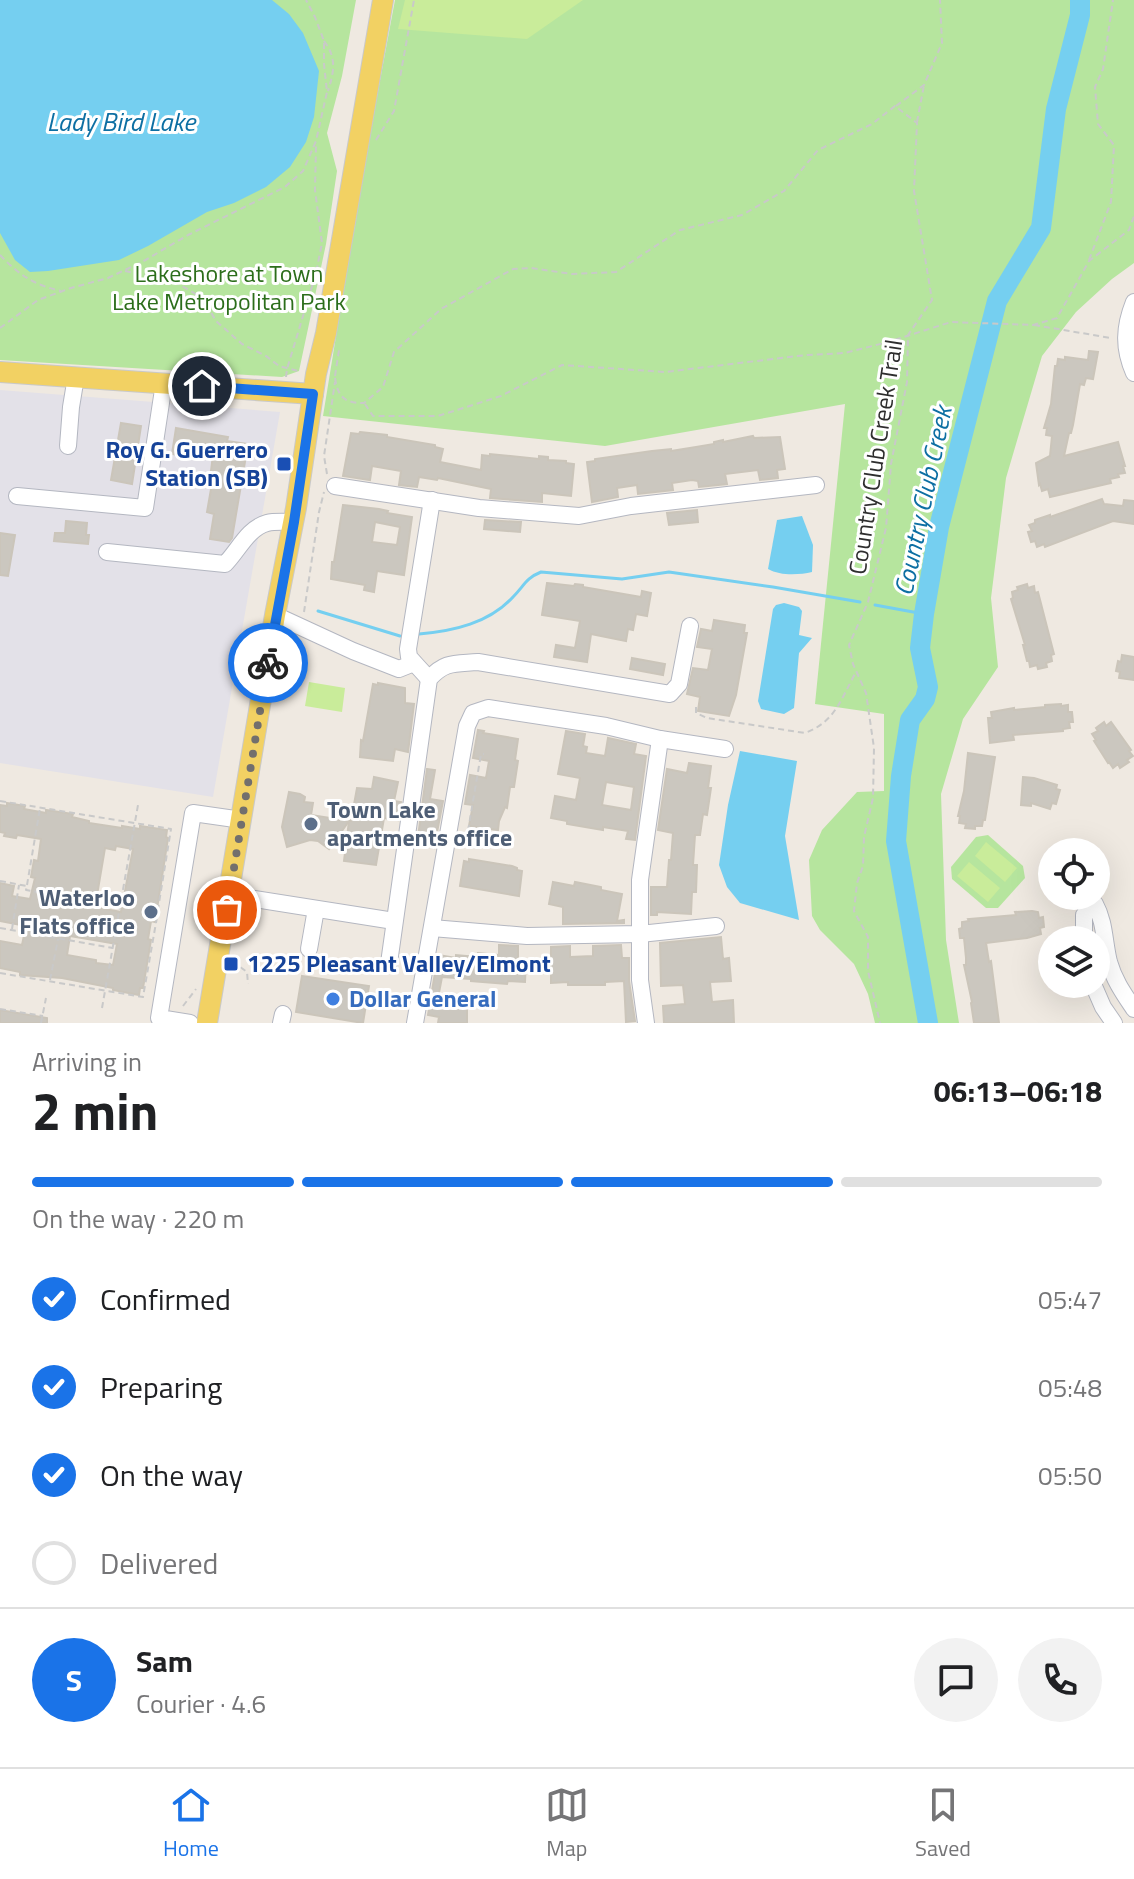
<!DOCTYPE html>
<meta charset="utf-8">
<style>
:root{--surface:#fff;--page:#f2f2f2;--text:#202124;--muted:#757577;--line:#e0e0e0;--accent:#1a73e8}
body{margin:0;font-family:"Titillium Web",sans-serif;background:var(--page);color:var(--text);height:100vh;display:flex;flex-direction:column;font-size:30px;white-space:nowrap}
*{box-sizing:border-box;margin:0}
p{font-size:26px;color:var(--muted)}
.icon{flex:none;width:44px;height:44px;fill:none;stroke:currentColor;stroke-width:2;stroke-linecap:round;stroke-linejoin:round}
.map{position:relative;height:1023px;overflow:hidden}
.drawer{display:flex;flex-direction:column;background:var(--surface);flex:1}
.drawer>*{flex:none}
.tools{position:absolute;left:1038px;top:838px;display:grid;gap:16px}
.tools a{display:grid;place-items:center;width:72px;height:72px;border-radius:50%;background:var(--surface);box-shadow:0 8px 32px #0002;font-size:40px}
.pin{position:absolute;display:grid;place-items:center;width:68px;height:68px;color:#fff;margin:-34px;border:4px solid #fff;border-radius:50%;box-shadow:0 2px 8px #0007}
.courier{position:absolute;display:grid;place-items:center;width:80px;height:80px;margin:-40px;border:6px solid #1a73e8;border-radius:50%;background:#fff;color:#222;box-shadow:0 2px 10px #0007}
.summary em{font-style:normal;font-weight:700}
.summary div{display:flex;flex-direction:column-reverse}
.summary{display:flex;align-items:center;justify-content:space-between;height:136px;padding:0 32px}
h1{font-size:52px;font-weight:700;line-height:60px}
.bar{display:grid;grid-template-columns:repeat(4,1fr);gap:12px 8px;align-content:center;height:96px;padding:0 32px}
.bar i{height:10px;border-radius:6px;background:var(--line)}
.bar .active{background:var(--accent)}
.bar p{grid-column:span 4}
.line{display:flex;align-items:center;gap:20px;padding:0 32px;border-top:2px solid var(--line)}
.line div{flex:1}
.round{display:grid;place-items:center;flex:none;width:84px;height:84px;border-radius:42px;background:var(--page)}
ol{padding:0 32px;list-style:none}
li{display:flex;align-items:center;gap:24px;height:88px}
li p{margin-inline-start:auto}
li .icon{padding:8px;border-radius:50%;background:var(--accent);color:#fff;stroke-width:4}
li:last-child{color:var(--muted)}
li i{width:44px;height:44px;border:4px solid var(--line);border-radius:50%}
.tab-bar{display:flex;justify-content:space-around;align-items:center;height:112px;border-top:2px solid var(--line);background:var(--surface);font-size:22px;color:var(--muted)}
.tab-bar a{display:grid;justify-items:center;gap:4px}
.tab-bar .active{color:var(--accent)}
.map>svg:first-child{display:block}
.industrial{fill:#e3e1e8}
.green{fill:#b6e59e}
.pitch{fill:#c9ec9a}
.water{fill:#75cff0}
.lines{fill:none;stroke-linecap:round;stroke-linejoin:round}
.stream{stroke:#75cff0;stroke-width:3}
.river{stroke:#75cff0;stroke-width:20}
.building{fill:#cbc7bf;stroke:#cbc5ba;stroke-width:2;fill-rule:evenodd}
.minor-casing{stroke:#b4b7c1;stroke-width:18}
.major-casing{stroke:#c9c9c9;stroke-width:22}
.path{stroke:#c9c9c9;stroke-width:2;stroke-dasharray:6 4;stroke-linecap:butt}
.minor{stroke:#fff;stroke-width:16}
.major{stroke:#f2d163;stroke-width:20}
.done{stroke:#726f6d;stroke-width:8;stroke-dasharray:0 14.4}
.route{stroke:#1a73e8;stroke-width:10}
.transit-dot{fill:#1a4fb4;stroke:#fff;stroke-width:3}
.service-dot{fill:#5c6f8a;stroke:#fff;stroke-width:3}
.shop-dot{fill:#3f7fe0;stroke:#fff;stroke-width:3}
.labels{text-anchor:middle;stroke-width:6;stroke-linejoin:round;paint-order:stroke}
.park-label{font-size:24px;fill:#2c6e1b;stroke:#fff}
.transit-label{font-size:24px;font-weight:bold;fill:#164399;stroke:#fff;text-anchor:end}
.street-label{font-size:24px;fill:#2e2e2e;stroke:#fff}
.service-label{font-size:24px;font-weight:bold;fill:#4e5e75;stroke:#fff;text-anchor:start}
.shop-label{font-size:24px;font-weight:bold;fill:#366cbe;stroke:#fff;text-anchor:start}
.water-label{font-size:26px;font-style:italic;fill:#0d6fa3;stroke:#fff}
</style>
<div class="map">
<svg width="1134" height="1023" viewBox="0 0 1134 1023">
<rect width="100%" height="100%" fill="#efe9e1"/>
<path class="industrial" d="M0,390L280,412L213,797L0,763Z"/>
<g class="green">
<path d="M254,0H356L342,76L327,133L337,171L326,244L299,371L282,377L0,360V217Z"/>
<path d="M395,0H1134V263L1112,279L1076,312L1042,356L1006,478L991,598L998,667L963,719L941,794L946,940L959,1023H875L868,994L854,964L820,930L812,916L809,860L822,830L857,792L884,791V714L815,704L845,404L605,446L323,416L362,177Z"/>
<path d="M988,835L1023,866L1025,878L998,908H986L952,879L951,867L976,837Z"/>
</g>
<g class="pitch">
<path d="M405,0H583L527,39L398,29Z"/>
<path d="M309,682L345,688L342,712L305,706Z"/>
<path d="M986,842L1017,868L1005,882L975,856Z"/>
<path d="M969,862L1000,888L988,902L957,876Z"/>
</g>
<g class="water">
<path d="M0,0H272L289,14L303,33L319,71L314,117L306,142L290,167L266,187L234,203L207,212L148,246L119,260L48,271L30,272L15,260L0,233Z"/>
<path d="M802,516L813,545L812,572C799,575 780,576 768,569L777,520Z"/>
<path d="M784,603L799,607L802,611L799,635L812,638L799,653L794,708L784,714L761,709L758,701L773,609L776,605Z"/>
<path d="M740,751L797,761L785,836L799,920L740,903L727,887L719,865L728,805Z"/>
</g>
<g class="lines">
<g class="stream">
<path d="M875,605L924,614"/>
<path d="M318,611L400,636"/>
<path d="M419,634C454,631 489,623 513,597C524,586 526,578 541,572L622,579L669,572L773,587L860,602"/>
</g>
<path class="river" d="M928,1023L896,841L901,776L910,720L925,699L928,687L920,648L924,614L939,527L997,301L1041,228L1056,109L1080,15V0"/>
</g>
<g class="building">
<path d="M1089,351L1098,352L1093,379L1086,378L1084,385L1080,384L1073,425L1071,433H1069L1064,456L1118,442L1125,466H1123L1125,473L1118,474L1119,477L1110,479L1111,483L1050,497L1048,489L1042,491L1040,484L1039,485L1036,463L1050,456L1052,436L1046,435L1047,428H1044L1051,404L1055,366H1057L1058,359L1065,360V357L1088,360Z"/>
<path d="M121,423L141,426L132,484L111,480Z"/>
<path d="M176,428L228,437L227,441L248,444L232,538L229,542L210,539L214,514L207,512L214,472L211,471L213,455L185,451L184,456L172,454Z"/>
<path d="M360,432L387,435V437L435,445V447L443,449L440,462L481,470L482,455L490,456V454L539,459V456L548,457V460L566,461V463L574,464L571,496L542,493V502L490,498L491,489L438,478L437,480L419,477L417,487L399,485L401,471L372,466L370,480L343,476L351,433L359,434Z"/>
<path d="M753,436L754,438L780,437L785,469L777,470L778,478L760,480L758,470L725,474L727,484L699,487L698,481L692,480L672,483L673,490L638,494L637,485L617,488L618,497L592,502L587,462L595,461V459L652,451L671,449V451L696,447L714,444V442L723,440V442Z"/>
<path d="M1102,499L1104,504L1123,506L1124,500L1134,501V524L1113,521L1045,547L1044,544L1037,547L1035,541L1031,542L1028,532L1032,531L1029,525L1035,523V520L1050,515V517Z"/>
<path d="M343,505L379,509L388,511L387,513L412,517L404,575L377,571L374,592L364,590L365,585L331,579L332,562H334ZM375,522L400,527L397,545L372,542Z"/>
<path d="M697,510L698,522L669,525L667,513Z"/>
<path d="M485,520L521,522L520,532L484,529Z"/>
<path d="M66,521L87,523L86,535H89L88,544L54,541L55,533H65Z"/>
<path d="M0,533L15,535L8,576L0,575Z"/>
<path d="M547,583L574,586L575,584L583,585V587L641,597L642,591L651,593L647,616L636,614L633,630L628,629L626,641L591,634L587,662L554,657L556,645L575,648L580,621L542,615Z"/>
<path d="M1027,584L1028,588L1034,586L1035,593L1038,592L1054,654L1051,655L1052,661L1046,663L1047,667L1038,669L1037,665L1030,667L1029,661H1027L1023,645H1025L1011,599L1013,598L1012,592L1018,590L1017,587Z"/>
<path d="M714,620L745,625L744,633H747L736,695L729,716L698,711L700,697L687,694L693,668L708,670L712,649L697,647L701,629L712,631Z"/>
<path d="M1122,655L1134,657V680L1119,678L1120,672L1116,671L1118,661L1121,662Z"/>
<path d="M632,658L665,664L663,675L630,669Z"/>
<path d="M378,683L405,688V703L414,704L408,752L395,749L393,761L360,757L361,740L363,741L373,684L378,685Z"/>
<path d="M1061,704V706L1068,705V712H1072L1073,722H1069L1070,728L1063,729V731L1013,735L1014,740L990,743L988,718H992L991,712L1014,708V710L1045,707V705Z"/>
<path d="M1104,722L1106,726L1111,722L1131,750L1129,751L1133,756L1127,760L1129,762L1120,768L1118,764L1113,768L1109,762L1108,763L1094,741L1096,740L1092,734L1098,731L1096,728Z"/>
<path d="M478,730L484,731L483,733L518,739L515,760L518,761L514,787H510L507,808L505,807L499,821L498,830L469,826L473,805L465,804L470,775L486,778L489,761L473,758Z"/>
<path d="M566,731L585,734L583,746L587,747L586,753L605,756L608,738L636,744L634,754L646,756L635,840L626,839L628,831L603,827V830L567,824V821L551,818L555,796L576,800L580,778L558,774ZM606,782L634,787L631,810L602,805Z"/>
<path d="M968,753L995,757L985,820H983L982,826H975V829L965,828L966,824L959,823L960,816H958L964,791Z"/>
<path d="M689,763L711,766L708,788H711L707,815L703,814L700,835H695L693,865H697L696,892H692L691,914L657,912V915H651V887H667L669,860H671L673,833L658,830L667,769L687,773Z"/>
<path d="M427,769L435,770L430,799L443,801L434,848L429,847L431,839L418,837Z"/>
<path d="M374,777L398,782L394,801L401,802L398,820L384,818L376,865L344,861L349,821H351L357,788L372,789Z"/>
<path d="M1023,777L1034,778L1057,785L1056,789L1060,790L1056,804L1052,803L1050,809L1031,803V806L1021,805Z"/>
<path d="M289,792L300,794L305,797L304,802L313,803L311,815L349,821L329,849L318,841L310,840L287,847L282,827Z"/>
<path d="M7,803L25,806L24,809L46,813V810L73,814L72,817L89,821V823L122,828V826L140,829V826L167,830L166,837L168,838L155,922L151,921L148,939L151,940L143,988H140L139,995L113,990V988L62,978L20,975V972L0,968V941L22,945L26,926L0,921V883L14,886L12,896L30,899L35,878L31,877L34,860L38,861L41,839L17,835L16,838L4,836L5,833L0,832V805L7,806ZM116,846L133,849L121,912L95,907L105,848L115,850ZM70,936L117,944L113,965L96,963V960L67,955Z"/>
<path d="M469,859L512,866L517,868V870L522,871L519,896L460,886L464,861L469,862Z"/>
<path d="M553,882L574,886L575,882L601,887V890L622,894L617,921L624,920V923L563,924V907L549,904Z"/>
<path d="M1032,911L1038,912L1039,918L1043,917L1044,927L1040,928L1041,934L1027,938L986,943L989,962L991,961L999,1023H974L971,1003L972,1002L964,965H966V958L964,938H960L959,929L962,928V922L969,921L968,919L1016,915L1015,912Z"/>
<path d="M721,937L723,959L729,958L731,981L710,982L712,1002L733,1000L734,1023H664L663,1006L685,1004L683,985L661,986L660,943Z"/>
<path d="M499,945L518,946V960H526L525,982L508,981L507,984L471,981V979L442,977L438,998L467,1003V1023H438L439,1017L428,1015L438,955L456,958V955L478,957V953L499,955Z"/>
<path d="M621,945L622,958H629V981L635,1021L626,1022L624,981L605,982V985H568V982L551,983V947L570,946V957L593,956V946Z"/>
<path d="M302,976L369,986L363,1023L296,1012Z"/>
<path d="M0,1010L47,1018V1023H0Z"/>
</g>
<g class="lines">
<g class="minor-casing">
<g id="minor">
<path d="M1134,302C1124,327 1123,348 1134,373"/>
<path d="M68,446L71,407L76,377"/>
<path d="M335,486L479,508L579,516L631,506L816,485"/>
<path d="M17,496L145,508L164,383"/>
<path d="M107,552L225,564C238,551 248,528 267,523C275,521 285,522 294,522"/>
<path d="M275,615L353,651L399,669L414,663"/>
<path d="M429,679L409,657L408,649L432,500"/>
<path d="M229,895L394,921"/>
<path d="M432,928L527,936L640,934L716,926"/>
<path d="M1084,940V915L1095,904C1105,922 1104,942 1109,962C1114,980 1124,994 1134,1009"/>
<path d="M309,949L316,909"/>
<path d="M389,963L429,679C445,661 455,664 478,662L670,694L679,684L690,626"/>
<path d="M1093,984L1103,1007L1114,1023"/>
<path d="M190,1023L159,1018L193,813L242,820"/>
<path d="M281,1023L283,1014"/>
<path d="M415,1023L467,726L473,713L488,708L606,726L660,739L725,749"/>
<path d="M646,1023L640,980V880L660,739"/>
</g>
</g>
<g class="major-casing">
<g id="major">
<path d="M0,372L313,394"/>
<path d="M207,1023L275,615L296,508L316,374L326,333L383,0"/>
</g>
</g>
<g class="path">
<path d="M324,41C337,58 334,72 328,91"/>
<path d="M896,106L924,85L942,43L940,0"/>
<path d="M917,122L924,85"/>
<path d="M376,140L394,111L414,0"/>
<path d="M0,255C19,275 34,285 61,291"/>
<path d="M1089,260L1111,202L1114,145L1098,124L1095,87L1103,69L1113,0"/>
<path d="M125,271L175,282L199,296L209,309L216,321L242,344L266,356L279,366L298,371"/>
<path d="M1034,325L1111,338"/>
<path d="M0,328L38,300L71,288L108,278L142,262L188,235L285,187L303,171L316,141L327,92L324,64V41L315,17L306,0"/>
<path d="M335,376L339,350"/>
<path d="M286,377L287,369L316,273L322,243L315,190L316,145"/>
<path d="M335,378C338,398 345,403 364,403L383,387L394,352L441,309L513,269L531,268L572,274L616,272L680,230L742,215L784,191L818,150L872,124L895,106L917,123L914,191L932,300L908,335L907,382L891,464L886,528L868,602L849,645L853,664L866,693L874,748L873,798L864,837L863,866L857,883L854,911L868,937V971L880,1023"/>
<path d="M365,404L373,416H438L501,396L562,365L665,372L806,355L845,353L888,342L951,322L1033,325L1057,318L1089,261L1129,230L1134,216"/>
<path d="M327,474L324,456L335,382"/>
<path d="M304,612L319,512L324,492"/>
<path d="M696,707V713L707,718L805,733C835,722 841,699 856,672"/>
<path d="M0,801L171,829L158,909"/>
<path d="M468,831L481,754H484"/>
<path d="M0,881L27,886L26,890L120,906"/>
<path d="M27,885L40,808"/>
<path d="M0,928L113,948"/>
<path d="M12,929L19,885"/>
<path d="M234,960L236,964L247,972L248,984"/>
<path d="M0,973L143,997L157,917"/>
<path d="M50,980L58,939"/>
<path d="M183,1006L196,989"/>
<path d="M102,1008L138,805"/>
<path d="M0,1009L43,1016"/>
<path d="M41,1023L46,998"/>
</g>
<use href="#minor" class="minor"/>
<use href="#major" class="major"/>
</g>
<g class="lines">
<path class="done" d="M227,910L268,663"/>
<path class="route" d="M202,386L313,394L294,522L268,663"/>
</g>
<g class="transit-dot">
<rect x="276" y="456" width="16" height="16" rx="4"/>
<rect x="223" y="956" width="16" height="16" rx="4"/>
</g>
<g class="service-dot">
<circle cx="311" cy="824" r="8"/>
<circle cx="151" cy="912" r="8"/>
</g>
<circle class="shop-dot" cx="333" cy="999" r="8"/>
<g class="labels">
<g class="park-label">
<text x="229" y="282">Lakeshore at Town<tspan x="229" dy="28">Lake Metropolitan Park</tspan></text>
</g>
<g class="transit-label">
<text x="268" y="458">Roy G. Guerrero<tspan x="268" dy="28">Station (SB)</tspan></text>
<text x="247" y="972" text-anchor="start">1225 Pleasant Valley/Elmont</text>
</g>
<g class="street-label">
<text transform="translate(876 457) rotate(-81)" y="8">Country Club Creek Trail</text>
</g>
<g class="service-label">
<text x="327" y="818">Town Lake<tspan x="327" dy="28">apartments office</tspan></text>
<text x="135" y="906" text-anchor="end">Waterloo<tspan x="135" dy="28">Flats office</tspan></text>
</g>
<g class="shop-label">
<text x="349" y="1007">Dollar General</text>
</g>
<g class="water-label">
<text x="121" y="131">Lady Bird Lake</text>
<text transform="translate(923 501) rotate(-78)" y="9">Country Club Creek</text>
</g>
</g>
</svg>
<div class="tools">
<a><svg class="icon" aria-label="locate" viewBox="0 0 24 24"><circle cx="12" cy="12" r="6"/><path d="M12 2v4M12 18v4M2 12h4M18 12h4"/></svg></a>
<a><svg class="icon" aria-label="layers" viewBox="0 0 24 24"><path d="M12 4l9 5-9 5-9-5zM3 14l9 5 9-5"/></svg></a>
</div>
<div class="pin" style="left:227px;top:910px;background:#ea580c"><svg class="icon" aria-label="bag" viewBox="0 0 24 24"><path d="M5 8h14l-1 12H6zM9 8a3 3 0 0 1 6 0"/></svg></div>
<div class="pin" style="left:202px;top:386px;background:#1f2937"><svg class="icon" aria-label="home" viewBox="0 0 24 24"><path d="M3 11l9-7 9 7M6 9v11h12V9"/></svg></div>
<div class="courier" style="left:268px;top:663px"><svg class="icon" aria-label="bike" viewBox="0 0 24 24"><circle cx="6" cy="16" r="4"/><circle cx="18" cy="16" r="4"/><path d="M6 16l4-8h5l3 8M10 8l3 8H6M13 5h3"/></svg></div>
</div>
<section class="drawer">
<div class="summary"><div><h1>2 min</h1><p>Arriving in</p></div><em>06:13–06:18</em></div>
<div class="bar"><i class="active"></i><i class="active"></i><i class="active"></i><i></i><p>On the way · 220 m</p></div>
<ol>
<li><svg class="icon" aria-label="check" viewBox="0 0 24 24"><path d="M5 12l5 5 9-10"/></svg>Confirmed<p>05:47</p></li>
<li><svg class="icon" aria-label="check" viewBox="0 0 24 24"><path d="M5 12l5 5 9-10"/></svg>Preparing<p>05:48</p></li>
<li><svg class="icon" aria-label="check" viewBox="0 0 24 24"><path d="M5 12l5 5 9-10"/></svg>On the way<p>05:50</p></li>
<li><i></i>Delivered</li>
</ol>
<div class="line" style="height:144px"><b class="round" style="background:var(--accent);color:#fff">S</b><div><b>Sam</b><p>Courier · 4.6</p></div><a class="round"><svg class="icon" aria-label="chat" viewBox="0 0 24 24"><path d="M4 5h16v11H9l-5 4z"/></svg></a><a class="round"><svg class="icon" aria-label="phone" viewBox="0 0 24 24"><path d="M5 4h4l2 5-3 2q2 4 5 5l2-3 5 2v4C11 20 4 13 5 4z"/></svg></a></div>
</section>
<nav class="tab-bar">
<a class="active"><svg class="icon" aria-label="home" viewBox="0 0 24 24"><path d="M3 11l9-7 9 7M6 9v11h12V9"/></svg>Home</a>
<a><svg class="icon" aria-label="map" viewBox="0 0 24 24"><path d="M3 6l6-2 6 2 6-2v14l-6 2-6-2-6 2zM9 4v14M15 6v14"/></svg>Map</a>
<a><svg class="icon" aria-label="saved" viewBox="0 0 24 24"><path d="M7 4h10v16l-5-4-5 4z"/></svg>Saved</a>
</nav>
